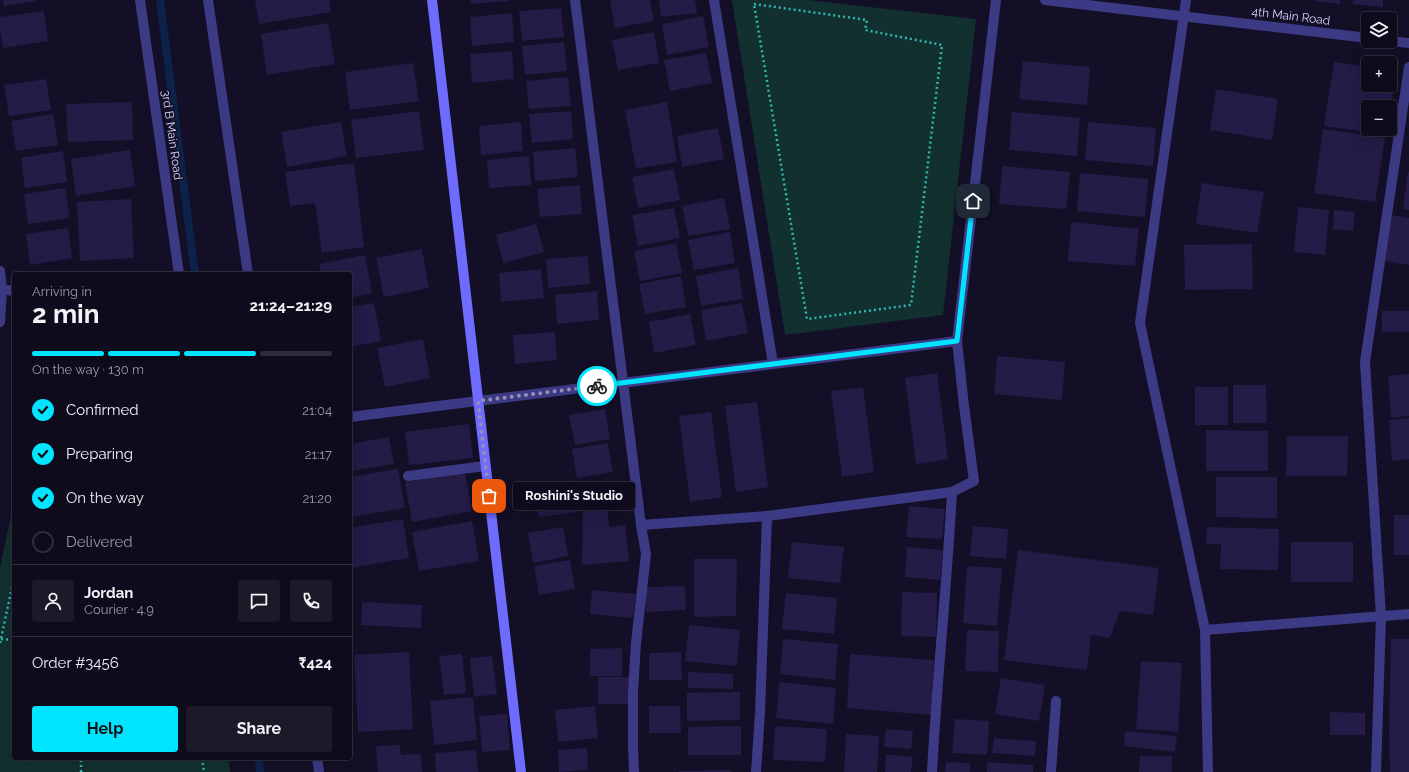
<!DOCTYPE html>
<meta charset="utf-8">
<style>
:root{--surface:#0e0b1c;--page:#1c1929;--text:#f1f3f6;--muted:#9b9ba3;--line:#2e2b3b;--accent:#00e5ff}
body{margin:0;font-family:Raleway,sans-serif;background:var(--page);color:var(--text);height:100vh;display:flex;flex-direction:column;font-size:15px;white-space:nowrap}
*{box-sizing:border-box;margin:0}
p{font-size:13px;color:var(--muted)}
.icon{flex:none;width:22px;height:22px;fill:none;stroke:currentColor;stroke-width:2;stroke-linecap:round;stroke-linejoin:round}
.map{position:relative;flex:1;overflow:hidden}
.sheet{position:absolute;left:12px;top:272px;width:340px;height:488px;display:flex;flex-direction:column;background:var(--surface);border-radius:4px;box-shadow:0 4px 16px #0002,0 0 0 1px var(--line)}
.sheet>*{flex:none}
.fabs{position:absolute;left:1361px;top:12px;display:grid;gap:8px}
.fabs a{display:grid;place-items:center;width:36px;height:36px;border-radius:4px;background:var(--surface);box-shadow:0 4px 16px #0002,0 0 0 1px var(--line);font-size:20px}
.pin{position:absolute;display:grid;place-items:center;width:34px;height:34px;color:#fff;margin:-17px;border-radius:8px;box-shadow:0 2px 6px #0006}
.courier{position:absolute;display:grid;place-items:center;width:40px;height:40px;margin:-20px;border:3px solid #00e5ff;border-radius:50%;background:#fff;color:#222;box-shadow:0 1px 5px #0007}
.bubble{position:absolute;height:28px;border-radius:4px;background:var(--surface);box-shadow:0 4px 16px #0002,0 0 0 1px var(--line);font-size:13px;font-weight:700;line-height:28px;text-align:center}
.headline em{font-style:normal;font-weight:700}
.headline div{display:flex;flex-direction:column-reverse}
.headline{display:flex;align-items:center;justify-content:space-between;height:68px;padding:0 20px}
h1{font-size:26px;font-weight:700;line-height:30px}
.bar{display:grid;grid-template-columns:repeat(4,1fr);gap:6px 4px;align-content:center;height:48px;padding:0 20px}
.bar i{height:5px;border-radius:3px;background:var(--line)}
.bar .active{background:var(--accent)}
.bar p{grid-column:span 4}
.line{display:flex;align-items:center;gap:10px;padding:0 20px;border-top:1px solid var(--line)}
.line div{flex:1}
.round{display:grid;place-items:center;flex:none;width:42px;height:42px;border-radius:4px;background:var(--page)}
ol{padding:0 20px;list-style:none}
li{display:flex;align-items:center;gap:12px;height:44px}
li p{margin-inline-start:auto}
li .icon{padding:4px;border-radius:50%;background:var(--accent);color:#111;stroke-width:4}
li:last-child{color:var(--muted)}
li i{width:22px;height:22px;border:2px solid var(--line);border-radius:50%}
.button{display:flex;gap:8px;margin-top:auto;padding:8px 20px}
.button a{flex:1;height:46px;border-radius:4px;background:var(--accent);color:#111;font-size:16px;font-weight:700;line-height:46px;text-align:center}
.button a+a{background:var(--page);color:var(--text)}
.map>svg:first-child{display:block}
.green{fill:#12302f}
.lines{fill:none;stroke-linecap:round;stroke-linejoin:round}
.stream{stroke:#0c2248;stroke-width:8}
.building{fill:#241b47}
.path{stroke:#2fb8b0;stroke-width:2.5;stroke-dasharray:2 3;stroke-linecap:butt}
.street{stroke:#3d3a85;stroke-width:10}
.secondary{stroke:#6f6bff;stroke-width:10}
.done{stroke:#948fb3;stroke-width:4;stroke-dasharray:0 7.2}
.route{stroke:#00e5ff;stroke-width:5}
.labels{text-anchor:middle;stroke-width:3.5;stroke-linejoin:round;paint-order:stroke}
.street-label{font-size:12px;fill:#d9d4ff;stroke:#130f26}
</style>
<div class="map">
<svg width="1409" height="772" viewBox="0 0 1409 772">
<rect width="100%" height="100%" fill="#130f26"/>
<g class="green">
<path d="M732,0H808L976,19L943,315L785,335Z"/>
<path d="M14,478V758H228L230,772H0V568L12,510Z"/>
</g>
<g class="lines">
<g class="stream">
<path d="M160,0L195,274"/>
<path d="M259,758L260,772"/>
</g>
</g>
<g class="building">
<path d="M3,0H35V1L4,6Z"/>
<path d="M255,0H329L331,12L259,24Z"/>
<path d="M471,0H509V1L471,4Z"/>
<path d="M610,0H650L654,21L615,28Z"/>
<path d="M659,0H695L697,13L661,17Z"/>
<path d="M1316,0H1340V4L1316,1Z"/>
<path d="M1353,0H1383V7L1352,4Z"/>
<path d="M561,8L564,37L522,41L519,11Z"/>
<path d="M44,11L48,41L3,48L0,30V17Z"/>
<path d="M512,13L514,42L472,46L470,17Z"/>
<path d="M703,16L709,47L667,55L662,24Z"/>
<path d="M328,23L335,64L267,75L261,34Z"/>
<path d="M654,32L659,63L618,70L612,40Z"/>
<path d="M564,42L567,71L525,75L522,46Z"/>
<path d="M512,51L514,79L472,83L470,54Z"/>
<path d="M706,53L712,83L670,91L664,60Z"/>
<path d="M1023,61L1090,67L1087,105L1019,99Z"/>
<path d="M1334,62L1368,67V85H1390V70L1396,71L1391,107H1368V129H1387V135L1324,126Z"/>
<path d="M413,63L419,101L350,110L345,72Z"/>
<path d="M568,77L571,106L529,109L526,81Z"/>
<path d="M46,79L51,110L9,116L4,85Z"/>
<path d="M1216,89L1278,99L1272,140L1210,130Z"/>
<path d="M132,102L133,140L68,142L66,104Z"/>
<path d="M667,102L677,162L636,169L625,110Z"/>
<path d="M419,111L424,150L356,158L351,120Z"/>
<path d="M571,111L573,139L532,143L529,114Z"/>
<path d="M1012,112L1080,118L1077,156L1009,150Z"/>
<path d="M53,114L58,145L16,151L11,121Z"/>
<path d="M341,122L347,156L287,167L281,132Z"/>
<path d="M521,122L523,151L481,155L479,126Z"/>
<path d="M1088,122L1156,128L1153,166L1085,160Z"/>
<path d="M718,128L724,159L682,167L677,136Z"/>
<path d="M1323,129L1385,138L1375,202L1314,193Z"/>
<path d="M575,148L578,177L535,181L533,152Z"/>
<path d="M130,150L135,186L76,196L71,159Z"/>
<path d="M63,151L67,182L25,188L21,158Z"/>
<path d="M529,156L531,185L489,188L487,160Z"/>
<path d="M354,163L364,247L322,253L315,203L290,206L285,172Z"/>
<path d="M1002,166L1070,172L1066,209L999,204Z"/>
<path d="M674,169L680,200L638,208L632,177Z"/>
<path d="M1408,172H1409V210L1403,209Z"/>
<path d="M1080,173L1148,179L1145,217L1077,211Z"/>
<path d="M1202,183L1264,192L1257,233L1196,224Z"/>
<path d="M580,185L582,214L540,217L537,189Z"/>
<path d="M65,188L70,218L28,224L24,194Z"/>
<path d="M724,198L730,229L688,236L682,206Z"/>
<path d="M131,199L134,258L80,261L77,202Z"/>
<path d="M1298,207L1329,210L1325,255L1294,252Z"/>
<path d="M674,208L680,238L638,246L632,215Z"/>
<path d="M1334,210L1355,212L1353,231L1333,229Z"/>
<path d="M1392,215L1409,218V265L1385,261Z"/>
<path d="M1071,222L1139,229L1135,266L1068,261Z"/>
<path d="M536,224L544,252L503,263L496,235Z"/>
<path d="M68,228L72,258L30,265L26,234Z"/>
<path d="M730,232L735,263L694,270L688,240Z"/>
<path d="M676,243L682,273L640,281L634,251Z"/>
<path d="M1252,244L1253,289L1185,290L1184,245Z"/>
<path d="M422,249L429,288L384,297L376,258Z"/>
<path d="M365,255L372,293L350,298V274H321L319,264Z"/>
<path d="M588,256L590,284L548,288L546,259Z"/>
<path d="M738,268L743,299L701,306L696,276Z"/>
<path d="M541,269L544,298L501,302L499,273Z"/>
<path d="M681,276L686,307L645,314L639,284Z"/>
<path d="M597,291L599,320L557,324L555,295Z"/>
<path d="M374,303L381,341L350,347V307Z"/>
<path d="M742,303L748,333L706,341L701,310Z"/>
<rect x="1382" y="311" width="27" height="21"/>
<path d="M690,314L696,345L654,353L649,322Z"/>
<path d="M555,332L557,360L515,364L513,335Z"/>
<path d="M423,339L430,378L385,387L377,348Z"/>
<path d="M997,356L1065,362L1062,400L994,394Z"/>
<path d="M937,373L948,459L916,464L905,378Z"/>
<path d="M1409,374V416L1391,418L1388,376Z"/>
<path d="M1233,385H1266L1267,423H1233Z"/>
<path d="M863,387L874,472L842,477L831,391Z"/>
<rect x="1195" y="387" width="33" height="38"/>
<path d="M757,402L768,487L736,492L725,406Z"/>
<path d="M605,409L610,439L575,445L569,415Z"/>
<path d="M711,412L722,497L690,502L679,416Z"/>
<path d="M1409,418V459L1392,461L1389,420Z"/>
<path d="M469,424L473,458L409,465L405,432Z"/>
<path d="M1206,430L1268,431V471H1206Z"/>
<path d="M1287,436H1348L1347,476H1286Z"/>
<path d="M389,437L394,464L350,471V444Z"/>
<path d="M608,443L613,472L577,478L572,449Z"/>
<path d="M398,469L405,508L350,517V477Z"/>
<path d="M465,472L472,511L412,522L405,482Z"/>
<path d="M1216,477H1277V518L1216,517Z"/>
<path d="M571,480L576,512L539,517L535,486Z"/>
<path d="M607,501L609,527L625,525L629,561L582,565L583,507Z"/>
<path d="M909,506L945,509L942,539L906,537Z"/>
<rect x="1394" y="515" width="15" height="40"/>
<path d="M403,519L409,558L350,568V528Z"/>
<path d="M472,521L479,561L419,571L412,532Z"/>
<path d="M973,526L1008,529L1006,559L970,556Z"/>
<path d="M563,527L568,556L533,563L528,533Z"/>
<path d="M1207,527L1279,529L1278,570L1220,569L1221,544H1206Z"/>
<path d="M792,542L844,547L840,583L788,578Z"/>
<rect x="1291" y="542" width="62" height="40"/>
<path d="M907,547L943,550L940,580L905,577Z"/>
<path d="M1018,550L1159,568L1153,615L1120,611L1110,638L1091,635L1087,670L1004,660Z"/>
<path d="M694,559H737L736,616L694,617Z"/>
<path d="M570,560L575,589L539,595L534,566Z"/>
<path d="M967,566L1002,568L997,626L963,623Z"/>
<path d="M685,586L686,610L646,612L645,587Z"/>
<path d="M592,590L636,594L633,618L590,614Z"/>
<path d="M902,592L937,593L936,637L901,636Z"/>
<path d="M786,593L837,598L834,634L782,629Z"/>
<path d="M362,602L422,605L421,628L361,625Z"/>
<path d="M689,625L740,630L737,666L685,661Z"/>
<path d="M967,630L999,631L998,672L965,671Z"/>
<path d="M783,639L838,644L835,680L780,674Z"/>
<path d="M1391,639H1409V772H1390L1389,734Z"/>
<path d="M622,648V676H590V649Z"/>
<path d="M409,652L413,729L358,732L354,655Z"/>
<path d="M681,652L682,680H649V653Z"/>
<path d="M462,654L466,693L444,695L439,656Z"/>
<path d="M850,654L934,660L931,715L847,708Z"/>
<path d="M492,656L497,694L474,697L470,658Z"/>
<path d="M1141,661L1182,663L1178,732L1136,729Z"/>
<path d="M688,672L733,674V689L688,688Z"/>
<rect x="598" y="677" width="32" height="27"/>
<path d="M1001,678L1045,685L1039,721L995,714Z"/>
<path d="M779,682L836,688L833,724L776,718Z"/>
<path d="M740,692V720L687,721V693Z"/>
<path d="M473,697L477,740L434,745L430,701Z"/>
<path d="M595,706L598,738L558,742L555,710Z"/>
<path d="M649,706H680L681,733H649Z"/>
<path d="M1330,712L1365,713V735H1330Z"/>
<path d="M507,714L510,750L482,752L479,716Z"/>
<path d="M955,719L989,721L987,755L952,753Z"/>
<path d="M741,726V755H688V727Z"/>
<path d="M775,726L827,729L825,762L773,760Z"/>
<path d="M886,729L913,731L911,749L884,747Z"/>
<path d="M1125,731L1177,736L1175,752L1124,746Z"/>
<path d="M846,734L879,736L877,772H844Z"/>
<path d="M994,738L1036,741L1035,756L992,753Z"/>
<path d="M400,745L401,755L421,754L422,772H378L376,746Z"/>
<path d="M587,748L588,770L559,772L558,750Z"/>
<path d="M476,750L478,772H436L435,753Z"/>
<path d="M886,754L913,757L911,772H885Z"/>
<path d="M1140,756H1172V772H1139Z"/>
<path d="M946,762L970,763V772H945Z"/>
<path d="M987,762L1033,765V772H987Z"/>
<path d="M731,770V772H679V771Z"/>
</g>
<g class="lines">
<g class="path">
<path d="M754,4L867,20L865,30L942,45L911,305L807,319Z"/>
<path d="M1,639L14,640"/>
<path d="M0,643L14,578"/>
<path d="M202,758L204,772"/>
<path d="M81,772V758"/>
</g>
<g class="street">
<path d="M140,0L179,274"/>
<path d="M208,0L248,274"/>
<path d="M575,0L641,525L646,554L636,643L633,692V747L634,772"/>
<path d="M714,0L773,364"/>
<path d="M1045,0L1368,38"/>
<path d="M1186,0L1140,323L1205,630L1208,772"/>
<path d="M1390,41L1409,43"/>
<path d="M0,271L2,290L0,322"/>
<path d="M0,289L14,291"/>
<path d="M350,417L957,341"/>
<path d="M408,476L485,466"/>
<path d="M641,525L767,516L952,492L974,481L964,406L957,341L996,0"/>
<path d="M1205,630L1409,614"/>
<path d="M317,758L319,772"/>
<path d="M756,772L760,713L767,516"/>
<path d="M932,772C937,678 947,585 952,492"/>
<path d="M1051,772L1056,701"/>
<path d="M1376,772L1381,616L1365,362L1409,67"/>
</g>
<path class="secondary" d="M432,0L521,772"/>
</g>
<g class="lines">
<path class="done" d="M489,496L478,401L597,386"/>
<path class="route" d="M597,386L957,341L973,201"/>
</g>
<g class="labels">
<g class="street-label">
<text transform="translate(1291 16) rotate(7)" y="4">4th Main Road</text>
<text transform="translate(172 135) rotate(82)" y="4">3rd B Main Road</text>
</g>
</g>
</svg>
<div class="fabs">
<a><svg class="icon" aria-label="layers" viewBox="0 0 24 24"><path d="M12 4l9 5-9 5-9-5zM3 14l9 5 9-5"/></svg></a>
<a>+</a>
<a>−</a>
</div>
<div class="pin" style="left:489px;top:496px;background:#ea580c"><svg class="icon" aria-label="bag" viewBox="0 0 24 24"><path d="M5 8h14l-1 12H6zM9 8a3 3 0 0 1 6 0"/></svg></div>
<div class="pin" style="left:973px;top:201px;background:#1f2937"><svg class="icon" aria-label="home" viewBox="0 0 24 24"><path d="M3 11l9-7 9 7M6 9v11h12V9"/></svg></div>
<div class="courier" style="left:597px;top:386px"><svg class="icon" aria-label="bike" viewBox="0 0 24 24"><circle cx="6" cy="16" r="4"/><circle cx="18" cy="16" r="4"/><path d="M6 16l4-8h5l3 8M10 8l3 8H6M13 5h3"/></svg></div>
<div class="bubble" style="left:513px;top:482px;width:122px">Roshini's Studio</div>
<section class="sheet">
<div class="headline"><div><h1>2 min</h1><p>Arriving in</p></div><em>21:24–21:29</em></div>
<div class="bar"><i class="active"></i><i class="active"></i><i class="active"></i><i></i><p>On the way · 130 m</p></div>
<ol>
<li><svg class="icon" aria-label="check" viewBox="0 0 24 24"><path d="M5 12l5 5 9-10"/></svg>Confirmed<p>21:04</p></li>
<li><svg class="icon" aria-label="check" viewBox="0 0 24 24"><path d="M5 12l5 5 9-10"/></svg>Preparing<p>21:17</p></li>
<li><svg class="icon" aria-label="check" viewBox="0 0 24 24"><path d="M5 12l5 5 9-10"/></svg>On the way<p>21:20</p></li>
<li><i></i>Delivered</li>
</ol>
<div class="line" style="height:72px"><a class="round"><svg class="icon" aria-label="person" viewBox="0 0 24 24"><circle cx="12" cy="8" r="4"/><path d="M4 21q1-7 8-7t8 7"/></svg></a><div><b>Jordan</b><p>Courier · 4.9</p></div><a class="round"><svg class="icon" aria-label="chat" viewBox="0 0 24 24"><path d="M4 5h16v11H9l-5 4z"/></svg></a><a class="round"><svg class="icon" aria-label="phone" viewBox="0 0 24 24"><path d="M5 4h4l2 5-3 2q2 4 5 5l2-3 5 2v4C11 20 4 13 5 4z"/></svg></a></div>
<div class="line" style="height:52px"><div>Order #3456</div><b>₹424</b></div>
<div class="button"><a>Help</a><a>Share</a></div>
</section>
</div>
